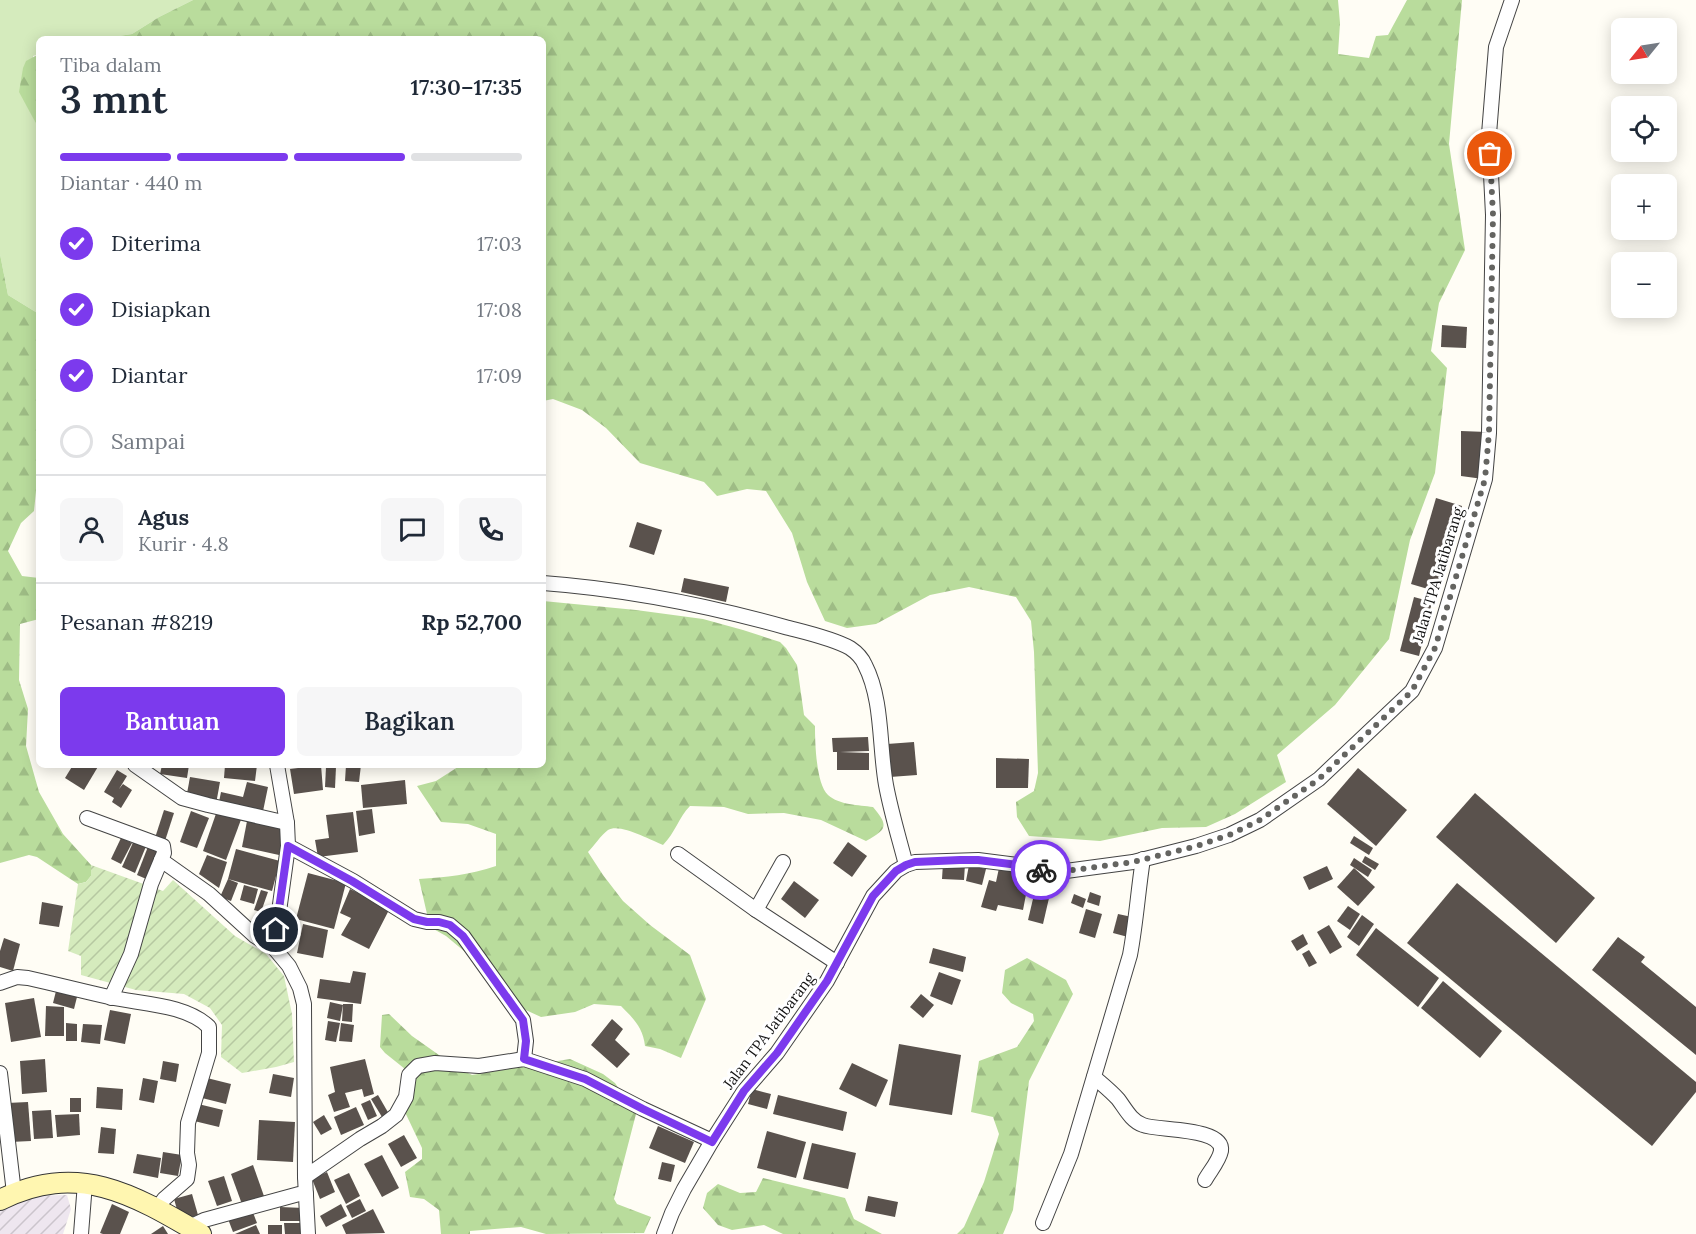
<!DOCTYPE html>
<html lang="id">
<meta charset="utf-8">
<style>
:root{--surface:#fff;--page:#f6f6f7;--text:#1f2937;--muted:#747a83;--line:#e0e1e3;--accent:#7c3aed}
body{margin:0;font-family:Lora,serif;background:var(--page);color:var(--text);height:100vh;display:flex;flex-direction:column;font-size:22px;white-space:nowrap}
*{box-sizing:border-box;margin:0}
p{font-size:20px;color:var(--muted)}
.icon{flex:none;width:33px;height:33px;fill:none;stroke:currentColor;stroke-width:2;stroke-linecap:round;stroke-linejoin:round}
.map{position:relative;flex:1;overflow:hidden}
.drawer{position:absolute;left:36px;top:36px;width:510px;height:732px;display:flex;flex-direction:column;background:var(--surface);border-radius:9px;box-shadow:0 3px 15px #0003}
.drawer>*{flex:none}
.needle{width:39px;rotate:240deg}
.buttons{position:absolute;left:1611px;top:18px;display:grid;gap:12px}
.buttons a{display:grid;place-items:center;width:66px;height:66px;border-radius:9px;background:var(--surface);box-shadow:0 3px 15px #0003;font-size:30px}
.pin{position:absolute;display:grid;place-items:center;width:51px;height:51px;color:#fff;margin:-26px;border:3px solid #fff;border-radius:50%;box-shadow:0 2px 6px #0007}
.courier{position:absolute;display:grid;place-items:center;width:60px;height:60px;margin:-30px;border:4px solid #7c3aed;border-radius:50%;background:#fff;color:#222;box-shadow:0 2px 8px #0007}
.headline em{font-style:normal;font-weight:600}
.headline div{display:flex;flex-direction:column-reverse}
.headline{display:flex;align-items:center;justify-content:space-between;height:102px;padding:0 24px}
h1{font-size:39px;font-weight:600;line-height:45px}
.bar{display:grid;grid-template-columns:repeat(4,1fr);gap:9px 6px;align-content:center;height:72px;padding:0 24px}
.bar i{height:8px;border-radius:4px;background:var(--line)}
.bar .current{background:var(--accent)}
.bar p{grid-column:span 4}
.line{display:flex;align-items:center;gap:15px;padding:0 24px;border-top:2px solid var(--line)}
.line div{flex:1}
.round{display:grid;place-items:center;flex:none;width:63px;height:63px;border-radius:9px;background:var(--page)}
ol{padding:0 24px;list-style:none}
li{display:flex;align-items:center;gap:18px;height:66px}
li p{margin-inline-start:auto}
li .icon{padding:6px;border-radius:50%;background:var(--accent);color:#fff;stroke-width:4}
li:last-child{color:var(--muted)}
li i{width:33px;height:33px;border:3px solid var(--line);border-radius:50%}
.cta{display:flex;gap:12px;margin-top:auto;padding:12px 24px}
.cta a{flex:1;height:69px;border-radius:9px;background:var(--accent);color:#fff;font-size:24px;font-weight:600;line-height:69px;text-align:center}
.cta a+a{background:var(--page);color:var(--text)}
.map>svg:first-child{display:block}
.industrial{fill:url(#industrial-furrows)}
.grass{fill:#d5ebbd}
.forest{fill:url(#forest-firs)}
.garden{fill:url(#garden-furrows)}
.building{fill:#5a524d}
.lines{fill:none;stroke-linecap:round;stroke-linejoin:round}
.minor-casing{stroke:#444;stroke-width:16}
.secondary-casing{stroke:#333;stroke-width:22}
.minor{stroke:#fff;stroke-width:14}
.secondary{stroke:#fff6b0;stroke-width:20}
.done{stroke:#646461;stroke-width:6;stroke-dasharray:0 10.8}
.route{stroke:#7c3aed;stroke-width:8}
.labels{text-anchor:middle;stroke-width:6;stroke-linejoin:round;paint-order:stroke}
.street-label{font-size:15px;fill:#111;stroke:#fff}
</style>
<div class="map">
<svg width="1696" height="1234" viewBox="0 0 1696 1234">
<defs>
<pattern id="industrial-furrows" width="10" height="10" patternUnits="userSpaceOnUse" patternTransform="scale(1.5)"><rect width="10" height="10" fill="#eee6ef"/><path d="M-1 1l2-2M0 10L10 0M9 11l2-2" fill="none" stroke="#cbc4cc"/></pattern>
<pattern id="forest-firs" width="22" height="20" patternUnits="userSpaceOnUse" patternTransform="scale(1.5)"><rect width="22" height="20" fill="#b9dc9c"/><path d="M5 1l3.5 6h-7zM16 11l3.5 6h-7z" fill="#9ebc85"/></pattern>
<pattern id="garden-furrows" width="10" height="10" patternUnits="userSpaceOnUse" patternTransform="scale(1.5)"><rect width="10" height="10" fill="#d5ebbd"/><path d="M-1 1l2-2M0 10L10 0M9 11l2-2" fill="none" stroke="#b6c8a1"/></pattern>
</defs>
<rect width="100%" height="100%" fill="#fffdf5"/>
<path class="industrial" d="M67,1195L71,1209L63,1234H0V1209L25,1196Z"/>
<path class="grass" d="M0,0H193L159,17L132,34L99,39H39V54L33,56L34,119L39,129V202L37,204L39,214V314L8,295L0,254Z"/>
<g class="forest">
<path d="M193,0H1338L1340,23L1338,54L1369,58L1376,36L1388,35L1407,0H1462L1449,144L1465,250L1439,303L1431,351L1447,368L1435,473L1410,540L1389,639L1335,705L1277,755L1286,782L1235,814L1206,827L1162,828L1100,841L1029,836L1017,817L1016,802L1034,791L1038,773L1034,652L1031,621L1016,597L969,587L930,595L876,624L847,628L825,621L807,582L792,533L766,491L747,489L717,496L704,482L640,463L606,428L582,410L553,399L543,401V39H99L132,34L159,17Z"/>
<path d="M39,54V129L19,92L23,68L26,61Z"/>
<path d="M0,254L8,295L39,314V462L34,511L21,523L8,551L22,576L39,578V619L20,624L19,680L28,709L26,746L39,792L63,834L91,865V876L86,882L78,884L37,857L29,855L0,863Z"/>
<path d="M543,601L636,610L703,619L743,630L780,642L786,648L797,665L804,715L815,726C815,742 816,784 828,795C839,805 859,805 873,807C889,826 887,829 866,841L821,820L784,813L748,814L724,807L690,806C679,817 675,833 663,845C650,840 620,823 608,830C601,835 594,846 588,852L603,875L623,901L650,925L690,955L706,999L681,1058L660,1049L645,1046C643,1028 634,1019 621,1006L594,1004L575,1012L541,1017L517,1006L464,951L446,936L430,927L419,879C446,877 470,875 496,866V834L468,824L441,822L417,786L436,781L461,765H543Z"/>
<path d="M1027,958L1066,980L1073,994L1029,1081L1013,1210L1003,1234H957L964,1227L984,1182L999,1134L993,1117L971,1112L979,1061L1017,1047L1034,1021L1033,1014L1011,1003L1002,993L1005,970Z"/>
<path d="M389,1014L412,1036L456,1067L472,1075L570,1059L603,1074L615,1083L636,1114L614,1199L617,1204L651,1217L644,1233L546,1234L521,1227L470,1231V1234H441L439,1210L424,1199L410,1197L405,1172L422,1159V1148L404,1110L405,1069L385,1053L380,1047L382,1015Z"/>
<path d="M763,1178L845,1198L854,1219L882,1234H783L764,1225L732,1230L718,1225L703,1208L707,1193L718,1184L740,1193L756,1192Z"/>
</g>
<path class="garden" d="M91,865L163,891L173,880L235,936L266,954L284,976L292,1014L294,1062L276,1067L242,1073L221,1057L222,1025L210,1008L184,994L136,990L81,975V956L68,951L78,884L86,882L91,876Z"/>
<g class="building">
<path d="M1442,325L1467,327L1466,348L1441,347Z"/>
<path d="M1461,431L1487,432L1483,479L1461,476Z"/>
<path d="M1436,498L1462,506L1438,592L1411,584Z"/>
<path d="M637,522L662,530L654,555L629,547Z"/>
<path d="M684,578L729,587L726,602L681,592Z"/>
<path d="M1414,597L1432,602L1419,656L1400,651Z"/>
<path d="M868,737L869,751L840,752L869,753V770H837V752H833L832,738Z"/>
<path d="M914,742L917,775L890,777L887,744Z"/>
<path d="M996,758L1029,759L1028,788H996Z"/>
<path d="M73,765H99L84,790L65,778Z"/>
<path d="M162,765H189L187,778L160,774Z"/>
<path d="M225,765H257L255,781L224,778Z"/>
<path d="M306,765H321L323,790L294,794L290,769L306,767Z"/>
<path d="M346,765H361L359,782L345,781Z"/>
<path d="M326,767H336L335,788L325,787Z"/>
<path d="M1358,768L1407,810L1376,846L1327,804Z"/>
<path d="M117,770L127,776L119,789L123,784L132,790L121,808L112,802L114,798L104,792Z"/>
<path d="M190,777L220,782L216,804L186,799Z"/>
<path d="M405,780L407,804L363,808L361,785Z"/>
<path d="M247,782L268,787L262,816L218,807L221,792L243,797Z"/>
<path d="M1475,793L1595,898L1556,943L1436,837Z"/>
<path d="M218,808L242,817L226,860L203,851Z"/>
<path d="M372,809L375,833L359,836L356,811Z"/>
<path d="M164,810L174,813L164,844L154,841Z"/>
<path d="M191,811L209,818L197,848L180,842Z"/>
<path d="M353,812L358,852L318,857L315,840L329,838L326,815Z"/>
<path d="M248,816L285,824L279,855L242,847Z"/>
<path d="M1354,836L1373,848L1369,855L1350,843Z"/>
<path d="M121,838L132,843L121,864L111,859Z"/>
<path d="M135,838L147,844L135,873L122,867Z"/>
<path d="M848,842L867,856L852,877L833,863Z"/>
<path d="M149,844L163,850L151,881L137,875Z"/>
<path d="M1039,846L1061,852L1057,869L1034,863Z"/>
<path d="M236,849L280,861L272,891L228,879L238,883L231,901L220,897L228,879Z"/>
<path d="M207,855L227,862L219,888L199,874Z"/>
<path d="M1365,856L1379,864L1375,870L1362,862Z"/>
<path d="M1354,858L1372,870L1368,877L1350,865Z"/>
<path d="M943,863L965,864L964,880L942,879Z"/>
<path d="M969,865L986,869L982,885L966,881Z"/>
<path d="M1327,866L1333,879L1309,890L1303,877Z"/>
<path d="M999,868L1030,874L1023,910L998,905L996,911L981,907L989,880L996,882Z"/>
<path d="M1354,868L1375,887L1358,906L1337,887Z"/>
<path d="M308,873L346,883L334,929L296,919Z"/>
<path d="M794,881L819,900L805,918L781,899Z"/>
<path d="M1037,882L1052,885L1043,924L1028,920Z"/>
<path d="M1457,883L1696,1082V1092L1652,1146L1407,943Z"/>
<path d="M244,885L258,889L254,904L240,900Z"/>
<path d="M350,889L390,908L369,949L341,935L351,918L340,913Z"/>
<path d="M261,890L268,892L261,912L254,910Z"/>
<path d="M1090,892L1101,896L1099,906L1087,902Z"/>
<path d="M1074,894L1086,899L1083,908L1071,903Z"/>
<path d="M42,902L63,906L59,927L39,924Z"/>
<path d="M1348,906L1360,914L1350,930L1337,921Z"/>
<path d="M1086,909L1102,914L1095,938L1079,933Z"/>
<path d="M1118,914L1132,917L1128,937L1113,933Z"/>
<path d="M1362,915L1374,924L1359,946L1347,937Z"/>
<path d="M303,924L328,930L323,958L297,953Z"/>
<path d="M1329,925L1342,947L1330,954L1317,932Z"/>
<path d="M1376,928L1439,978L1418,1007L1356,955Z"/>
<path d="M1303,934L1308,944L1297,951L1291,941Z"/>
<path d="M1618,937L1645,957L1641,962L1696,1007V1055L1592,970Z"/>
<path d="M4,938L20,944L13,971L0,967V951Z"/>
<path d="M933,948L966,957L963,972L929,963Z"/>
<path d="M1309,950L1317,963L1309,967L1302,954Z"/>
<path d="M353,971L366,973L361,1004L317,998L320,979L350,983Z"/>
<path d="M939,972L961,980L952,1005L930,996Z"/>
<path d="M1443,981L1502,1031L1480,1058L1421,1008Z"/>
<path d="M57,987L78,993L74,1009L53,1003Z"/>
<path d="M921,994L934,1005L923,1018L910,1007Z"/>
<path d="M34,998L41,1037L11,1042L5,1003Z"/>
<path d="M330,1002L343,1005L340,1021L327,1018Z"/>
<path d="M343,1004H353L352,1022L342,1021Z"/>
<path d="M46,1006L64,1007V1036H45Z"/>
<path d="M110,1010L131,1014L125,1044L104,1040Z"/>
<path d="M612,1019L623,1029L615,1040L630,1054L617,1068L591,1045Z"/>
<path d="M328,1021L340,1023L336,1042L325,1040Z"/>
<path d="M66,1023L77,1024V1041H66Z"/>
<path d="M341,1023L354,1025L352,1042L339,1041Z"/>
<path d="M83,1024L102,1025L100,1044L81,1042Z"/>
<path d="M899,1044L961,1055L952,1115L889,1105Z"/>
<path d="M45,1059L47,1092L22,1094L20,1061Z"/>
<path d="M365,1059L374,1094L364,1097L362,1089L345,1093L350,1107L334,1112L328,1095L335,1092L330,1067Z"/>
<path d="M163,1061L179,1064L176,1082L160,1079Z"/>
<path d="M852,1063L888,1080L876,1107L839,1089Z"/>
<path d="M273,1074L294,1078L291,1097L269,1093Z"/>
<path d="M203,1077L231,1084L226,1104L198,1097Z"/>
<path d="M143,1078L158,1081L154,1103L139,1100Z"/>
<path d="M97,1087L123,1089L122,1110L96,1108Z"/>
<path d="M752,1089L771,1094L767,1109L748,1104Z"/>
<path d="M378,1095L389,1114L382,1117L371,1099Z"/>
<path d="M778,1095L847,1112L843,1131L773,1114Z"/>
<rect x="70" y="1098" width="11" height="14"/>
<path d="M370,1100L377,1116L368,1120L361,1104Z"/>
<path d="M28,1102L31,1141L10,1142L7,1103Z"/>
<path d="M194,1103L223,1110L219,1127L190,1120Z"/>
<path d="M356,1107L364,1125L341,1135L334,1117Z"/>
<path d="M51,1110L53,1138L34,1139L32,1111Z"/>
<path d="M79,1114L80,1135L57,1137L55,1115Z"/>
<path d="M324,1115L332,1129L321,1135L313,1122Z"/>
<path d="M259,1120L295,1122L293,1162L257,1160Z"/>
<path d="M658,1126L694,1142L685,1163L649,1148Z"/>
<path d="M101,1127L116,1129L114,1154L98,1153Z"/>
<path d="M767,1131L806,1142L796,1178L757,1168Z"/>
<path d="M404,1135L417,1158L401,1167L388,1144Z"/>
<path d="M812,1143L856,1153L848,1189L803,1179Z"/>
<path d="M163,1152L182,1155L178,1176L160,1173Z"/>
<path d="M137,1154L161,1158L158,1178L133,1173Z"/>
<path d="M382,1155L399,1188L382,1197L364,1164Z"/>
<path d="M662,1162L675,1165L671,1182L658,1179Z"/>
<path d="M253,1165L265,1199L243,1207L231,1174Z"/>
<path d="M327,1172L335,1192L320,1199L312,1179Z"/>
<path d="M349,1173L360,1196L346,1204L334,1180Z"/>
<path d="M224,1176L232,1201L217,1206L208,1181Z"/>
<path d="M192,1194L198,1215L180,1220L174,1199Z"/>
<path d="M868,1196L898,1202L895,1217L865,1211Z"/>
<path d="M360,1199L366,1211L352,1218L346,1206Z"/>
<path d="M112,1204L129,1212L120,1234H103L100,1233Z"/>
<path d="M341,1204L347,1216L326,1227L320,1216Z"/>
<path d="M280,1207L304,1208V1221H280Z"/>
<path d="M373,1209L385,1233L346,1234L342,1225Z"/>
<path d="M252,1210L257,1223L233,1232L228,1219Z"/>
<path d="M284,1223H304V1234H285Z"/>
<path d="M256,1225L260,1234H235Z"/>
<rect x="268" y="1225" width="14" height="9"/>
<path d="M163,1226L168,1234H151Z"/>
</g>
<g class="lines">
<g class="minor-casing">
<g id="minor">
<path d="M543,583C624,589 706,605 785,627C804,632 832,638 850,648C856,652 862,658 865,665C883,700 879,746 886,785C891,812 899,838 906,865"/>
<path d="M135,765L182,798L208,805L287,823"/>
<path d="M87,818L163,846L164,853L151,884L131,954L111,998"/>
<path d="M288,846L353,881L414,919L427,922H439L450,925L463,936L523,1020L526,1041L524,1059"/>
<path d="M678,854L756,910L837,963"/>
<path d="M161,860L209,894L255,936L274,948L289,966L300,988L304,1004L305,1177L308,1234"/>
<path d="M756,910L783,862"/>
<path d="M274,948L288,846L287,823L277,765"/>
<path d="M0,983L17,977L28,978C55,984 82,991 109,997C140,1004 186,1004 209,1027V1053L188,1123L187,1153L189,1165L187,1179L164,1199L157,1209"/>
<path d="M0,1073L14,1193"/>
<path d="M1094,1077C1102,1084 1111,1091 1118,1099C1125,1108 1131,1121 1143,1125C1157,1131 1224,1127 1221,1151C1219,1161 1210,1171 1205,1180"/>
<path d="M305,1177L360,1139L382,1126L396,1115L406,1097L409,1075L418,1066L435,1063L479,1066L524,1059L585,1079L643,1109L712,1141"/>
<path d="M1043,1223L1071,1154L1130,955C1136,923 1138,891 1143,859"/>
<path d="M189,1227L204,1220L299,1194H306"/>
<path d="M81,1234L85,1183"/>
<path d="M664,1234L672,1213L684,1189L712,1141L744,1091L777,1053L827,981L873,896L896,871L906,865L915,862L978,860L1026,866L1051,873L1133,862L1196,846L1229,835L1260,820L1319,779L1412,691L1435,648L1485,479L1489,433L1493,215L1489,134L1496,47L1512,0"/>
</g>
</g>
<g class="secondary-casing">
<path id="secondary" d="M0,1200C77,1161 133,1194 201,1234"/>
</g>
<use href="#minor" class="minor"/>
<use href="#secondary" class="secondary"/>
</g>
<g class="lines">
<path class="done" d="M1041,870L1051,873L1133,862L1197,846L1229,835L1260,820L1319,779L1412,691L1435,648L1485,479L1489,433L1493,215L1490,154"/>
<path class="route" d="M276,930L288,846L352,881L414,919L427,922H439L450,925L463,936L523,1020L526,1041L524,1059L585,1079L643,1109L712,1142L744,1091L777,1053L827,981L873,896L896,871L906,865L915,862L960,860H978L1026,866L1041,870"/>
</g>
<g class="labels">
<g class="street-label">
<text transform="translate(1438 575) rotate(-73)" y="5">Jalan TPA Jatibarang</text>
<text transform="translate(769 1031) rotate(-53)" y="5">Jalan TPA Jatibarang</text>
</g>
</g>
</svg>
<div class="buttons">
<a><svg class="needle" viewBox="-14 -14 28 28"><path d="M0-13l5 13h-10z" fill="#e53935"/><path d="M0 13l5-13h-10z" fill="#747a83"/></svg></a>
<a><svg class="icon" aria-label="locate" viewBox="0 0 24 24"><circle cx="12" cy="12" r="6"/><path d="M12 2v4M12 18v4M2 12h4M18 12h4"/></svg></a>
<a>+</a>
<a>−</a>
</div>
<div class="pin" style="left:1490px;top:154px;background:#ea580c"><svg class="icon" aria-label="bag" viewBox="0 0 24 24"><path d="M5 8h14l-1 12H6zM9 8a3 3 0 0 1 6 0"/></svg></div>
<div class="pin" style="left:276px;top:930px;background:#1f2937"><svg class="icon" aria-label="home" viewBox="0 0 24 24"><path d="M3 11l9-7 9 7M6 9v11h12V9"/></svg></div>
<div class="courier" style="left:1041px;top:870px"><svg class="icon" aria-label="bike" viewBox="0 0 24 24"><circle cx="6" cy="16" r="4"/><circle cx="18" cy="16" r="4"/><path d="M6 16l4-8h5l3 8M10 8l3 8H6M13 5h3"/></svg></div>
<section class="drawer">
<div class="headline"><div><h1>3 mnt</h1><p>Tiba dalam</p></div><em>17:30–17:35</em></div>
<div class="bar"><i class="current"></i><i class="current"></i><i class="current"></i><i></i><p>Diantar · 440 m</p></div>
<ol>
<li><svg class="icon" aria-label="check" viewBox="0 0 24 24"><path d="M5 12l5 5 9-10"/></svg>Diterima<p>17:03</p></li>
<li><svg class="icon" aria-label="check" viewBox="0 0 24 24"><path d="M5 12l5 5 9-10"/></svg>Disiapkan<p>17:08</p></li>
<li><svg class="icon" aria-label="check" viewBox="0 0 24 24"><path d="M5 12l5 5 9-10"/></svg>Diantar<p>17:09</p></li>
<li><i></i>Sampai</li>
</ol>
<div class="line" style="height:108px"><a class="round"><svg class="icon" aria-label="person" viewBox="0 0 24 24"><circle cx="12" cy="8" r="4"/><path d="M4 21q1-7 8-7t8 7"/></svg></a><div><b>Agus</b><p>Kurir · 4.8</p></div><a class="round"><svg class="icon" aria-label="chat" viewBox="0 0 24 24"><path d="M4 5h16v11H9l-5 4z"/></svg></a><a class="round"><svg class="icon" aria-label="phone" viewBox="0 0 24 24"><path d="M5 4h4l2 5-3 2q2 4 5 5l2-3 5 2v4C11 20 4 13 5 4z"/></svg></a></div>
<div class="line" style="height:78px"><div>Pesanan #8219</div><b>Rp 52,700</b></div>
<div class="cta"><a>Bantuan</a><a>Bagikan</a></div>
</section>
</div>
